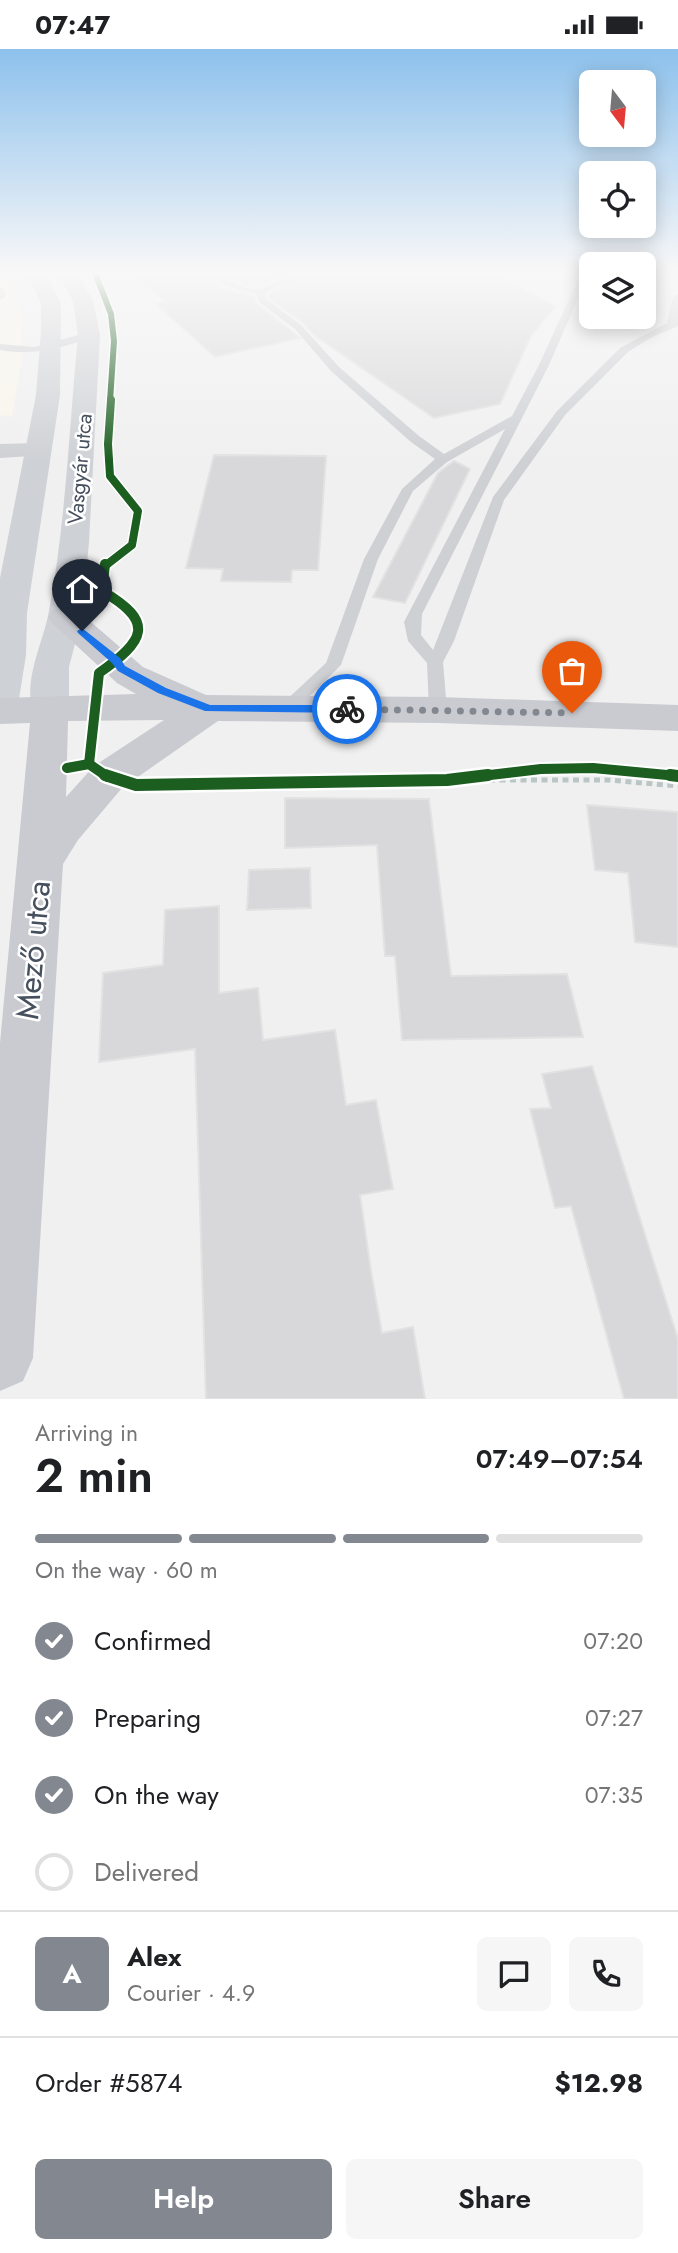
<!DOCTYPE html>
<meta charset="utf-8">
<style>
:root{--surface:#fff;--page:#f6f6f6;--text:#202124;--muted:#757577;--line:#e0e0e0;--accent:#828790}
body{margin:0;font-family:Jost,sans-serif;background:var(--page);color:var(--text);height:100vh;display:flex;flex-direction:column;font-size:26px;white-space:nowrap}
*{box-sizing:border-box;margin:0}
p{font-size:23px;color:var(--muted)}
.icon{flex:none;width:38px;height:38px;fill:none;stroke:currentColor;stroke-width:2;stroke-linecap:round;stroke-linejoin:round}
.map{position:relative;height:1350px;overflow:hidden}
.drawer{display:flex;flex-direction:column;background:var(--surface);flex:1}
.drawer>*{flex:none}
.needle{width:46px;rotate:164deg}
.fabs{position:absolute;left:579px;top:21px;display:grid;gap:14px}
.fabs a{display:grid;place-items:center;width:77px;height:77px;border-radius:10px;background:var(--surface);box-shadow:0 4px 18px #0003;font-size:35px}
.pin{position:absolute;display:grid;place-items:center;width:60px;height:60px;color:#fff;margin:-72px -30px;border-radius:50% 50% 50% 0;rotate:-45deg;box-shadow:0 0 7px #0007}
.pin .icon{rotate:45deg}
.courier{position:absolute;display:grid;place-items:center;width:70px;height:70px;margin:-35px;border:5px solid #1a73e8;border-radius:50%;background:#fff;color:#222;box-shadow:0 2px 9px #0007}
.head em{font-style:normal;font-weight:600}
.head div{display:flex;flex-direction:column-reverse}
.head{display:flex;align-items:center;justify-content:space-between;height:119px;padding:0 35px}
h1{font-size:46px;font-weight:600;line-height:52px}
.bar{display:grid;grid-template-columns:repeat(4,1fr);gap:10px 7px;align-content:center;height:84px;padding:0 35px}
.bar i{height:9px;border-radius:5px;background:var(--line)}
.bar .current{background:var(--accent)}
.bar p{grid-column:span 4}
.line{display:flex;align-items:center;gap:18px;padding:0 35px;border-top:2px solid var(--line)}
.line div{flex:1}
.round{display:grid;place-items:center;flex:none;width:74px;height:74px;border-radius:10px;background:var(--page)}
ol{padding:0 35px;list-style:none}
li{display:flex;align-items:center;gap:21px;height:77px}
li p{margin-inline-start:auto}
li .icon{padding:7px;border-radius:50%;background:var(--accent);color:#fff;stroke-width:4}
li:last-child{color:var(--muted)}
li i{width:38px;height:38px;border:4px solid var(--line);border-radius:50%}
.cta{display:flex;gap:14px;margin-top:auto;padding:14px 35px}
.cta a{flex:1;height:80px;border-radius:10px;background:var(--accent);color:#fff;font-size:28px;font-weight:600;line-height:80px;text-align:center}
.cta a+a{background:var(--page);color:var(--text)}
.status{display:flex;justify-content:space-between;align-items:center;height:49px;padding:0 35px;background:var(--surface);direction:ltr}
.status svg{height:19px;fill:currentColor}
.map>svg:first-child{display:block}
.commercial{fill:#f8f6eb}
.building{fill:#d8d8da;stroke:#e2e2e3;stroke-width:2}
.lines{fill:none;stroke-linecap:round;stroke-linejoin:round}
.path{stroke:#bac6c5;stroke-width:5;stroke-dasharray:6 4.5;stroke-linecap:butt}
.service{fill:#ced0d4;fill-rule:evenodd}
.minor{fill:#ced0d4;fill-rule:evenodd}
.secondary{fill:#ced1d5;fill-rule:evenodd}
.primary{fill:#c9cbd1;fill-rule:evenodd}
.cycleway-far3-casing{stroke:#fff;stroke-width:9}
.cycleway-far2-casing{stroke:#fff;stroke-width:11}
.cycleway-far1-casing{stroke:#fff;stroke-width:14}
.cycleway-casing{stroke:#fff;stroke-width:17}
.cycleway-far3{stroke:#1b5e20;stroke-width:6}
.cycleway-far2{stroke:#1b5e20;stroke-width:8}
.cycleway-far1{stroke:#1b5e20;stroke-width:10}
.cycleway{stroke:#1b5e20;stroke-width:12}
.route{fill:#1a73e8}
.done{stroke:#828790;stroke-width:7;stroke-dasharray:0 12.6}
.labels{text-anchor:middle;stroke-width:5;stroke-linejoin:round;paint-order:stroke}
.far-street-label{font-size:21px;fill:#464f5d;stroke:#fff}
.near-street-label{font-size:32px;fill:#464f5d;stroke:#fff}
</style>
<div class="status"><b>07:47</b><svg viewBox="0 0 49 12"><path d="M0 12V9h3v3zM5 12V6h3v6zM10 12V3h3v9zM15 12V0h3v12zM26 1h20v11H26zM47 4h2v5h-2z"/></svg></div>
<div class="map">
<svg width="678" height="1350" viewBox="0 0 678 1350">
<rect width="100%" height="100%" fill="#f1f0f0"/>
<path class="commercial" d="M0,224H7L21,262V313L12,368L0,366Z"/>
<g class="building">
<path d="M131,224H205L224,240L254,247L257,255L300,289L215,308L156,255L166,253Z"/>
<path d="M221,224H305L273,230L259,237L246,236Z"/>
<path d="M340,224H492L556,257L531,287L500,355L434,369L314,286L303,274L268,249V245L278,240Z"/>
<path d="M214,406L326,407L318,521H292L291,533L221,532L223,520L186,519Z"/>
<path d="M454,412L470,420L405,554L373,548L438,424Z"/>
<path d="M285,749L429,750L451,927L567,925L583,988L402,991L395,907H385L377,796L285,799Z"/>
<path d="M587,756L678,763V898L635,893L628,824L595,821Z"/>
<path d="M310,819L311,859L247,861L249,821Z"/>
<path d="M219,857V944L258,939L263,991L335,981L346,1056L376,1051L393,1140L360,1146L371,1222L382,1284L413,1278L425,1350H206L195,1000L99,1013L103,924L163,916L165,861Z"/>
<path d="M592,1017L678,1290V1350H624L571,1157L555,1159L530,1060L551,1059L542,1025Z"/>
</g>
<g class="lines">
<path class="path" d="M447,731H608L678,737"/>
<g class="service">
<path d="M208,224C225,224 240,242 259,240C263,240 269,235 274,233C294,228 317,224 338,224L277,238L265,244L266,250L301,276L339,318L419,387L444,405L512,367L539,316L581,224H589L549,316L422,565L421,586L433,601L493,448L557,362L620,299L667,274L673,248L678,245V277L650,289L628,303L565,366L504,451L454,592L443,613L447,661L444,665L438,667L429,661L427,614L408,592L404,573L505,380L447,413L413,442L378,510L341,616L294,663H282L279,659L282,655L326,614L364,510L402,440L435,410L411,393L331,322L295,280L259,253L256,245L225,237Z"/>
<path d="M0,238L5,241V248L0,251Z"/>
<path d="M89,283L94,286L92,288C62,299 33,307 0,301V295L34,298Z"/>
</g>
<path class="minor" d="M37,394L46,396L49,401L46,406L0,409V395Z"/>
<g class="secondary">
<path d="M27,224H46L61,255L60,346L27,564L26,606L19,650L13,659L0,663V529L36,346L41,282V255Z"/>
<path d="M58,224H77L93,252L100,286L89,493L82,568L69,618V660L63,669L50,673L37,669C19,641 42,596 48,567C66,475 69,379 78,286L73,252Z"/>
</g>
<path class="primary" d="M65,558L77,561L143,618L206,646L438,648L678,656V682L438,674L218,672L122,739L78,791L63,815L33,1309L23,1332L0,1342V994L30,674L0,675V649L136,645L117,634L53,575L48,568L53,561ZM164,671L94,717L66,748L68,672Z"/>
<g class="cycleway-far3-casing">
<path id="cycleway-far3" d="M95,224L111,265L114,292L110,352"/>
</g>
<g class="cycleway-far2-casing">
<path id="cycleway-far2" d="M105,517L132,496L138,462L110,427L108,395L111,351"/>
</g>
<g class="cycleway-far1-casing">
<g id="cycleway-far1">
<path d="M89,715L99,624C145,592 156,573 102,542L105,515"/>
<path d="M67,719L89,715L108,728"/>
<path d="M473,728L541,720L593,719L678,727"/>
</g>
</g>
<g class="cycleway-casing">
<g id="cycleway">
<path d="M105,726L136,736L447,731L488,726"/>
<path d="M670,726L678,727"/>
</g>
</g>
<use href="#cycleway-far3" class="cycleway-far3"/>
<use href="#cycleway-far2" class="cycleway-far2"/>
<use href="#cycleway-far1" class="cycleway-far1"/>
<use href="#cycleway" class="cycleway"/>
</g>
<linearGradient id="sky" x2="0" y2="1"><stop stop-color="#8dc1ec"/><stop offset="0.54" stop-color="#f9f8f8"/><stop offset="1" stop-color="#f9f8f8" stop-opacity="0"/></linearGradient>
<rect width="678" height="413" fill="url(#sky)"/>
<path class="route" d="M82,579L120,609L125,617L166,639L210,656H347L353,660L347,664L205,662L158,644L118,622L112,614L78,584L77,582Z"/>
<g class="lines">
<path class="done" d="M347,660L572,664"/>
</g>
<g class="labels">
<g class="far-street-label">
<text transform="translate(80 420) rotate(-85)" y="7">Vasgyár utca</text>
</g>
<g class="near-street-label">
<text transform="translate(33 901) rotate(-85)" y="11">Mező utca</text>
</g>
</g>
</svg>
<div class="fabs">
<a><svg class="needle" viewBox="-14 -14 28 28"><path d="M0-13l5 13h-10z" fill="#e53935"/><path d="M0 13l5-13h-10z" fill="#757577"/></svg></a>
<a><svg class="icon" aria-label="locate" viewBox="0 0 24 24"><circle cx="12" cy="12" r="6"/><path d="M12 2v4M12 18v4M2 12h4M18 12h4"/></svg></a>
<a><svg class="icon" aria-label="layers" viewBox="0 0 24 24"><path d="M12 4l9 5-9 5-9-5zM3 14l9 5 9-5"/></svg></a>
</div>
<div class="pin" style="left:572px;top:664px;background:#ea580c"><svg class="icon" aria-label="bag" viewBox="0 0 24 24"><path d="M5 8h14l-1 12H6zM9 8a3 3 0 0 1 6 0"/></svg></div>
<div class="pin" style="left:82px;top:582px;background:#1f2937"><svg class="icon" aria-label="home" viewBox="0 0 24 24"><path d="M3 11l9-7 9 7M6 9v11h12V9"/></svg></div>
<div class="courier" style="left:347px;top:660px"><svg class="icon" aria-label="bike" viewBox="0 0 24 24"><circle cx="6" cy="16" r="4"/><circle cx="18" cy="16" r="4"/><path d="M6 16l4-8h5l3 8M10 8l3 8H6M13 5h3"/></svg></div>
</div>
<section class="drawer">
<div class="head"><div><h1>2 min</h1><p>Arriving in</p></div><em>07:49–07:54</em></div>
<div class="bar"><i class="current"></i><i class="current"></i><i class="current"></i><i></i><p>On the way · 60 m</p></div>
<ol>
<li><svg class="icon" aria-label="check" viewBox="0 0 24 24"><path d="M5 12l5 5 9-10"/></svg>Confirmed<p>07:20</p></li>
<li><svg class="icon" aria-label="check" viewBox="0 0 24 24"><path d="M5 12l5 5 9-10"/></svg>Preparing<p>07:27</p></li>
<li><svg class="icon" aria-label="check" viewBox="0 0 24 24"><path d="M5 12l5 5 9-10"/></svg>On the way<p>07:35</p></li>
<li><i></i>Delivered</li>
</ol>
<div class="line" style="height:126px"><b class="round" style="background:var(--accent);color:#fff">A</b><div><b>Alex</b><p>Courier · 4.9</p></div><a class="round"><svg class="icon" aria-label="chat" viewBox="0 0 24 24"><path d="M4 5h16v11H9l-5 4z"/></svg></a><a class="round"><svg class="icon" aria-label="phone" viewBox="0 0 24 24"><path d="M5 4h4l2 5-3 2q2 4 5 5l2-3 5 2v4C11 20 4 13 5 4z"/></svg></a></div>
<div class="line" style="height:91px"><div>Order #5874</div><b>$12.98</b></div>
<div class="cta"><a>Help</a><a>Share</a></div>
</section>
